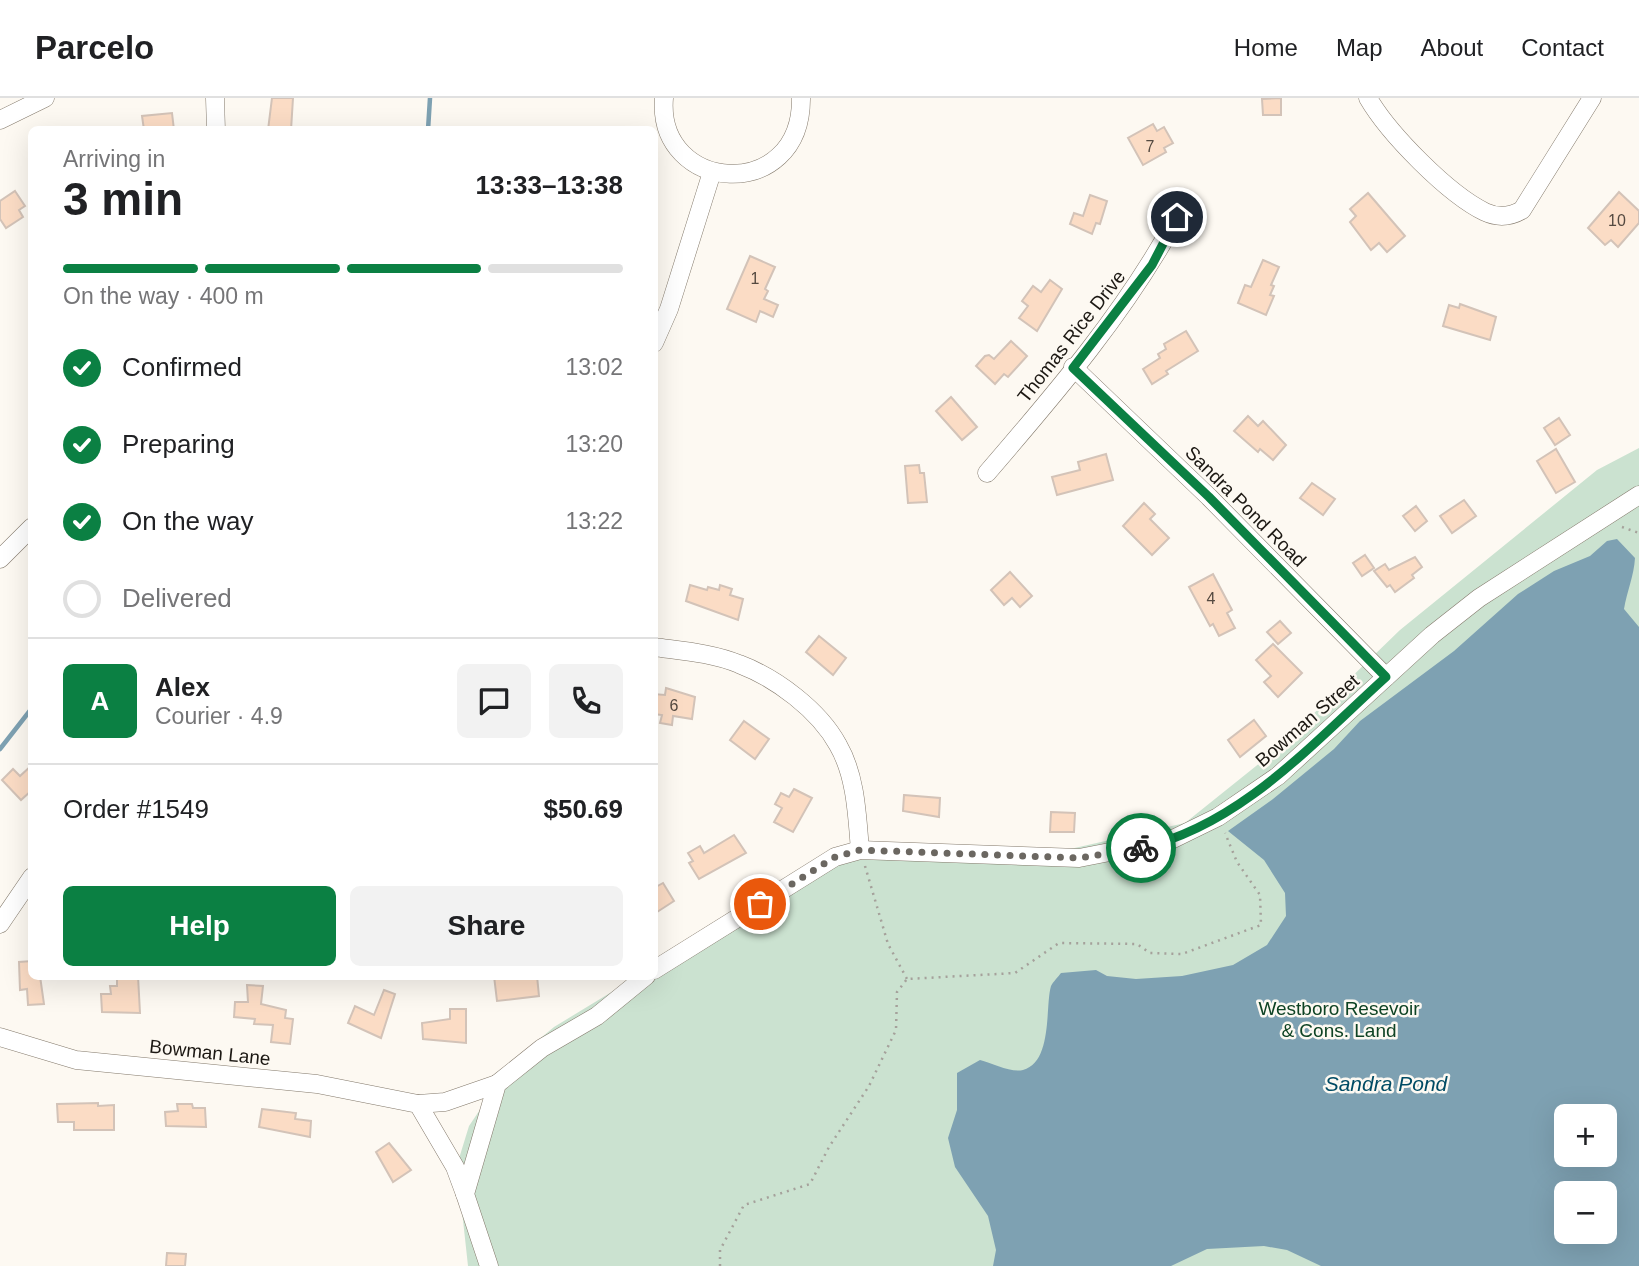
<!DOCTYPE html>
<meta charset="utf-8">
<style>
:root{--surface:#fff;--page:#f2f2f2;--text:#202124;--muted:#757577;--line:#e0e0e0;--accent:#0b8043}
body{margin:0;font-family:Arial,sans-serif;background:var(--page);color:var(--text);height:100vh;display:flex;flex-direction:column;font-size:26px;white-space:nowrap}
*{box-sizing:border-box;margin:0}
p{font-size:23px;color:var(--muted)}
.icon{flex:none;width:38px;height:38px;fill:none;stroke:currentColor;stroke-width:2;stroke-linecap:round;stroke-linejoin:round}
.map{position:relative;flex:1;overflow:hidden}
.sheet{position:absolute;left:28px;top:28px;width:630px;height:854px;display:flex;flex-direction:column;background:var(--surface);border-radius:10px;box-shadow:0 7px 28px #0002}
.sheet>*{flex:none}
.buttons{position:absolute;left:1554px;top:1006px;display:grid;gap:14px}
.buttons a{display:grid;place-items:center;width:63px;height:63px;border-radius:10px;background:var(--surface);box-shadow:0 7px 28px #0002;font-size:35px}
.pin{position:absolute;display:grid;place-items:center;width:60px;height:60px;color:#fff;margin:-30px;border:4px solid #fff;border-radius:50%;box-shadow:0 2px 7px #0007}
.courier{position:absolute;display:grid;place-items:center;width:70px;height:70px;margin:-35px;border:5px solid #0b8043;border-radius:50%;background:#fff;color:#222;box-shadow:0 2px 9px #0007}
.headline em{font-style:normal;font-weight:800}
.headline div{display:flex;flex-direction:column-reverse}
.headline{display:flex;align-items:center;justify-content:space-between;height:119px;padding:0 35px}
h1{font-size:46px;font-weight:800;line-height:52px}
.bar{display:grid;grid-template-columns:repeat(4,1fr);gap:10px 7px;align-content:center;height:84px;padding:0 35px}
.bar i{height:9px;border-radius:5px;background:var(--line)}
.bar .selected{background:var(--accent)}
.bar p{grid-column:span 4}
.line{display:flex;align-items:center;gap:18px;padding:0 35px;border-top:2px solid var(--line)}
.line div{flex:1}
.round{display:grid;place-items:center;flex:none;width:74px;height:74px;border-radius:10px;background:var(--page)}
ol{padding:0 35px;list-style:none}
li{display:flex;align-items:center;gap:21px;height:77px}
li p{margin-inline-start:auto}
li .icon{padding:7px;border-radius:50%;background:var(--accent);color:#fff;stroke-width:4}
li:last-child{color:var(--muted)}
li i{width:38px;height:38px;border:4px solid var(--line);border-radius:50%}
.primary-button{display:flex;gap:14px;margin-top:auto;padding:14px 35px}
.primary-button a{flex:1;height:80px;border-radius:10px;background:var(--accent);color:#fff;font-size:28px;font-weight:800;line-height:80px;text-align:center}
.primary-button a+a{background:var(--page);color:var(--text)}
header{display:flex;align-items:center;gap:42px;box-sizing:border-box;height:98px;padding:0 35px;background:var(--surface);border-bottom:2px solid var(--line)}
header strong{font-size:33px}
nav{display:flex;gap:38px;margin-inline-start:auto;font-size:24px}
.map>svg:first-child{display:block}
.green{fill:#cbe2d0;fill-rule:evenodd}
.water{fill:#7ea1b2;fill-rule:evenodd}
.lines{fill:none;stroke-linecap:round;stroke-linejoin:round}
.stream{stroke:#7ea1b2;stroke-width:4.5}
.building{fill:#fbdcc5;stroke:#d3c3b8;stroke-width:2}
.minor-casing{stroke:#83796b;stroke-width:19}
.path{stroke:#a5a19b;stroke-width:2.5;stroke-dasharray:2 5;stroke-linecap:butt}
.minor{stroke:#fff;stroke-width:18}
.done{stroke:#6b6761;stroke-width:7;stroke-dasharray:0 12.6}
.route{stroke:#0b8043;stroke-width:9}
.labels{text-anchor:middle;stroke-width:5;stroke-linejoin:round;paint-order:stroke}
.number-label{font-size:16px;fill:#544940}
.street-label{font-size:19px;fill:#1c1813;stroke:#fdf9f2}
.park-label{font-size:19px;fill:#0e4324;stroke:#fdf9f2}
.water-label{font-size:21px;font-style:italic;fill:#004b64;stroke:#fdf9f2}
</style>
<header>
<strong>Parcelo</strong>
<nav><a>Home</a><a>Map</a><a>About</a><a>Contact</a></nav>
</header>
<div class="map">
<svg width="1639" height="1168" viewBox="0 0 1639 1168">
<rect width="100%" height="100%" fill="#fdf9f2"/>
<path class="green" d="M1639,350V1168H468L457,1067L469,1028L512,964L554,929L837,757L1013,764L1185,725L1276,652L1400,532L1597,372ZM1566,1018H1605V1057H1566ZM1566,1096H1605V1134H1566Z"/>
<path class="water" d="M1617,441L1635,460C1634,478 1627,493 1624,511L1639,529V1168H1321L1287,1152L1264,1148L1207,1151L1171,1168H993L996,1152L988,1118L955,1069L948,1040L957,1012V975L980,962C992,965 1011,975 1023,972C1053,964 1045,908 1051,888C1053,884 1058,879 1061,875L1096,872L1107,878L1136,881L1182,878L1233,867L1267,847L1286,818L1285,795L1264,762L1228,733L1273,701L1334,651L1360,623L1454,553L1518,496L1554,473L1590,458L1607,443ZM1566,1018H1605V1057H1566ZM1566,1096H1605V1134H1566Z"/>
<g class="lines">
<g class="stream">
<path d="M428,32L430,0"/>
<path d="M0,651L32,610"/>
</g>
</g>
<g class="building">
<path d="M272,0H293L291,32H268Z"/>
<path d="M1281,0V17H1263L1262,1Z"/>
<path d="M172,15L174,32H144L142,18Z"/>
<path d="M1153,26L1157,33L1164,29L1173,45L1164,50L1166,54L1143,67L1128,40Z"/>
<path d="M15,93L25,108L19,112L23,119L6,130L0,121V103Z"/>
<path d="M1619,94L1639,113V125L1618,149L1611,142L1605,147L1588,130Z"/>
<path d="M1368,95L1405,138L1387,154L1379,145L1371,152L1350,124L1356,118L1350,111Z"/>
<path d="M1090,97L1107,103L1100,126L1096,125L1092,136L1070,126L1074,115L1083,118Z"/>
<path d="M750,158L775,169L765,191L768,193L764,201L778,207L773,219L760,213L756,224L727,211Z"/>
<path d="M1263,162L1279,169L1271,187L1274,188L1270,197L1274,198L1266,217L1238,205L1245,187L1251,189Z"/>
<path d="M1050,182L1062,191L1037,233L1019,220L1028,208L1022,203L1033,188L1041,194Z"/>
<path d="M1460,206L1496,219L1490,242L1443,228L1449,207L1459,210Z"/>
<path d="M1186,233L1198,253L1166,273L1168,276L1152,286L1143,271L1160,260L1158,256L1166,251L1164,246Z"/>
<path d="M1011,243L1027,258L1008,279L1004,276L995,286L976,268L985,258L989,257L994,261Z"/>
<path d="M951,299L977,329L962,342L936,313Z"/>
<path d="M1248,318L1258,328L1263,323L1286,347L1273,362L1260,351L1258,354L1234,333Z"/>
<path d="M1559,320L1570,337L1555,347L1544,330Z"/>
<path d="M1556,351L1575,384L1556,395L1537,363Z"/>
<path d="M1106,356L1113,382L1057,397L1052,379L1080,372L1078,364Z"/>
<path d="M919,367L920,375H924L927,404L908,405L905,368Z"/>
<path d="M1312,385L1335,401L1323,417L1300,400Z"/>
<path d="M1464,402L1476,418L1452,435L1440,418Z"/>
<path d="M1144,405L1155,416L1150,421L1169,440L1152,457L1123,428Z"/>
<path d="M1416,408L1427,423L1415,433L1403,418Z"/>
<path d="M1365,457L1374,470L1362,478L1353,465Z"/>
<path d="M1415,459L1422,469L1412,477L1414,480L1395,494L1390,487L1387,489L1374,473L1385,466L1389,472Z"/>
<path d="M1010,474L1032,498L1020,509L1012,500L1004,507L991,492Z"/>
<path d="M1213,476L1232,512L1227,515L1235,530L1219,538L1213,526L1210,528L1189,489Z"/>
<path d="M690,487L707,492L708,489L719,492L720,487L732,491L730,497L743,501L738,522L686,503Z"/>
<path d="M1280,523L1291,535L1278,546L1267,534Z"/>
<path d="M819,538L846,560L833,577L806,554Z"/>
<path d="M1273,546L1302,575L1278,599L1264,584L1271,578L1256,562Z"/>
<path d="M666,590L695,599L692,621L673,618L672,627L660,625L662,617L654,616V596L665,597Z"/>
<path d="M1254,622L1266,638L1240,659L1228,642Z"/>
<path d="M744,623L769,641L755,661L730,642Z"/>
<path d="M32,667V692L21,702L2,682L13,671L20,678Z"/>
<path d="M794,691L812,700L793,734L774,724L782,710L775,706L781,695L789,699Z"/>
<path d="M904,697L940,700L939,719L903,713Z"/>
<path d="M1051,714L1075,715L1074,734H1050Z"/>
<path d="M734,737L746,755L699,781L689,765L693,763L688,755L700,748L704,755Z"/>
<path d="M663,785L674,803L654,816V790Z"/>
<path d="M32,863V878H40L44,906L28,907L27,891L20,892L19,864Z"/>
<path d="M138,878L140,915L102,914L101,896H111L110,888H117V879Z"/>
<path d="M494,878H537L539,898L497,903Z"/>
<path d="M247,887L263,888L261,906L286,912L285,920L293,921L290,946L271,944L273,927L254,926L255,921L234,919L235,904H248Z"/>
<path d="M384,892L395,896L381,940L348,925L355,908L374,917Z"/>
<path d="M450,911H466V945L423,941L422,925L450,921Z"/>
<path d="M98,1005V1008L114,1007V1032H74V1024H58L57,1006Z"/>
<path d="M177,1006H192L193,1010H205L206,1029L166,1028L165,1014L178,1013Z"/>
<path d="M262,1011L296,1015L295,1021L311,1023L310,1039L259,1029Z"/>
<path d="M389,1045L411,1072L393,1084L376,1054Z"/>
<path d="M167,1155L186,1156L185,1168H166Z"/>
</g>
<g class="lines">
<g class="minor-casing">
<g id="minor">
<path d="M215,0L216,32"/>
<path d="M664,0C656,96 802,106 801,0"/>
<path d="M1368,0C1389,36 1448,96 1485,114C1498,120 1510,119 1522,112L1592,0"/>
<path d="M0,22L45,0"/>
<path d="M654,245L669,211L712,74"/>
<path d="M1073,269L1209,399L1386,579"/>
<path d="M987,375C1056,295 1127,212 1177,119"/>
<path d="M0,461L32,429"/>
<path d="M654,549C683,553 712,555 739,566C776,580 819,612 838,647C856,678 857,717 860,752"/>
<path d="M0,826L32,779"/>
<path d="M654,872L835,759L860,752L1079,760L1171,742L1218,719L1278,678L1432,537L1479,500L1639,397"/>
<path d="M0,939L76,962L317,986L418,1006L455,1069L465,1096"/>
<path d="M418,1006L445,1004L497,986"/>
<path d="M489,1168L465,1096L497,986L542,950L597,918L646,878"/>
</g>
</g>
<g class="path">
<path d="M1622,429L1639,435"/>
<path d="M865,768L888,846L907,881"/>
<path d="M720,1168V1152L744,1107L810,1086L829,1049L869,988L896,932L897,894L907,881L1015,875L1059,845L1137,846L1150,855L1182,856L1261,827L1260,797L1237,764L1225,735"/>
</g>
<use href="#minor" class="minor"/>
</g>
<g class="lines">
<path class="done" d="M760,806L835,759L860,752L1079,760L1141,750"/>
<path class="route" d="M1141,750C1241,727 1313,645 1386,579L1209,399L1073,270L1152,167L1177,119"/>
</g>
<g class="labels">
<g class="number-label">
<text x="1150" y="54">7</text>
<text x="1617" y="128">10</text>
<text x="755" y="186">1</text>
<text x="1211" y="506">4</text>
<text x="674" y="613">6</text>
</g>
<g class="street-label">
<text transform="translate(1071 238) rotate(-52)" y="7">Thomas Rice Drive</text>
<text transform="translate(1246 408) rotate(45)" y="7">Sandra Pond Road</text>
<text transform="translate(1307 622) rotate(-41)" y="7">Bowman Street</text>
<text transform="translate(210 954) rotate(6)" y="7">Bowman Lane</text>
</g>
<g class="park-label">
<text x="1339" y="917">Westboro Resevoir<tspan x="1339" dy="22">&amp; Cons. Land</tspan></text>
</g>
<g class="water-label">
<text x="1386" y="993">Sandra Pond</text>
</g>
</g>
</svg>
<div class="buttons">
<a>+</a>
<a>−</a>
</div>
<div class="pin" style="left:760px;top:806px;background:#ea580c"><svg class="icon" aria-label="bag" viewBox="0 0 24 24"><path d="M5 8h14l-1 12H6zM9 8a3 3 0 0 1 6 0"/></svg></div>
<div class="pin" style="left:1177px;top:119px;background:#1f2937"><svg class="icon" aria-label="home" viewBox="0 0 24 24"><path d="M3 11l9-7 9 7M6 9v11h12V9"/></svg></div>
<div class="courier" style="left:1141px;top:750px"><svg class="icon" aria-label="bike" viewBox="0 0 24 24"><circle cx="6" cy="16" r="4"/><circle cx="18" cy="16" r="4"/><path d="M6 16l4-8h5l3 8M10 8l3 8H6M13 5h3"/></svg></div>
<section class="sheet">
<div class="headline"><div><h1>3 min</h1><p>Arriving in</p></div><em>13:33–13:38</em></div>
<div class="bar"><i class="selected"></i><i class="selected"></i><i class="selected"></i><i></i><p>On the way · 400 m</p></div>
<ol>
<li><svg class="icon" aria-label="check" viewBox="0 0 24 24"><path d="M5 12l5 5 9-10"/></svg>Confirmed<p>13:02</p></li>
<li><svg class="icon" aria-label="check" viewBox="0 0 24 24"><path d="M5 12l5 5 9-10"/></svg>Preparing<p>13:20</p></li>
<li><svg class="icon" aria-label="check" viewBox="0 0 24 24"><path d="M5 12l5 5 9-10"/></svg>On the way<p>13:22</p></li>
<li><i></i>Delivered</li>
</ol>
<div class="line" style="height:126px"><b class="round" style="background:var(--accent);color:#fff">A</b><div><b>Alex</b><p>Courier · 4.9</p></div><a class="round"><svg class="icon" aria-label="chat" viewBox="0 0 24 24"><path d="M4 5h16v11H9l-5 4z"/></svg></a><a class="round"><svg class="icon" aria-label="phone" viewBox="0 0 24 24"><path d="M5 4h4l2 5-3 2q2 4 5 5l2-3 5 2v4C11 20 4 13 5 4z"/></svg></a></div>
<div class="line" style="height:91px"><div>Order #1549</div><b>$50.69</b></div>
<div class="primary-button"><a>Help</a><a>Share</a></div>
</section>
</div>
